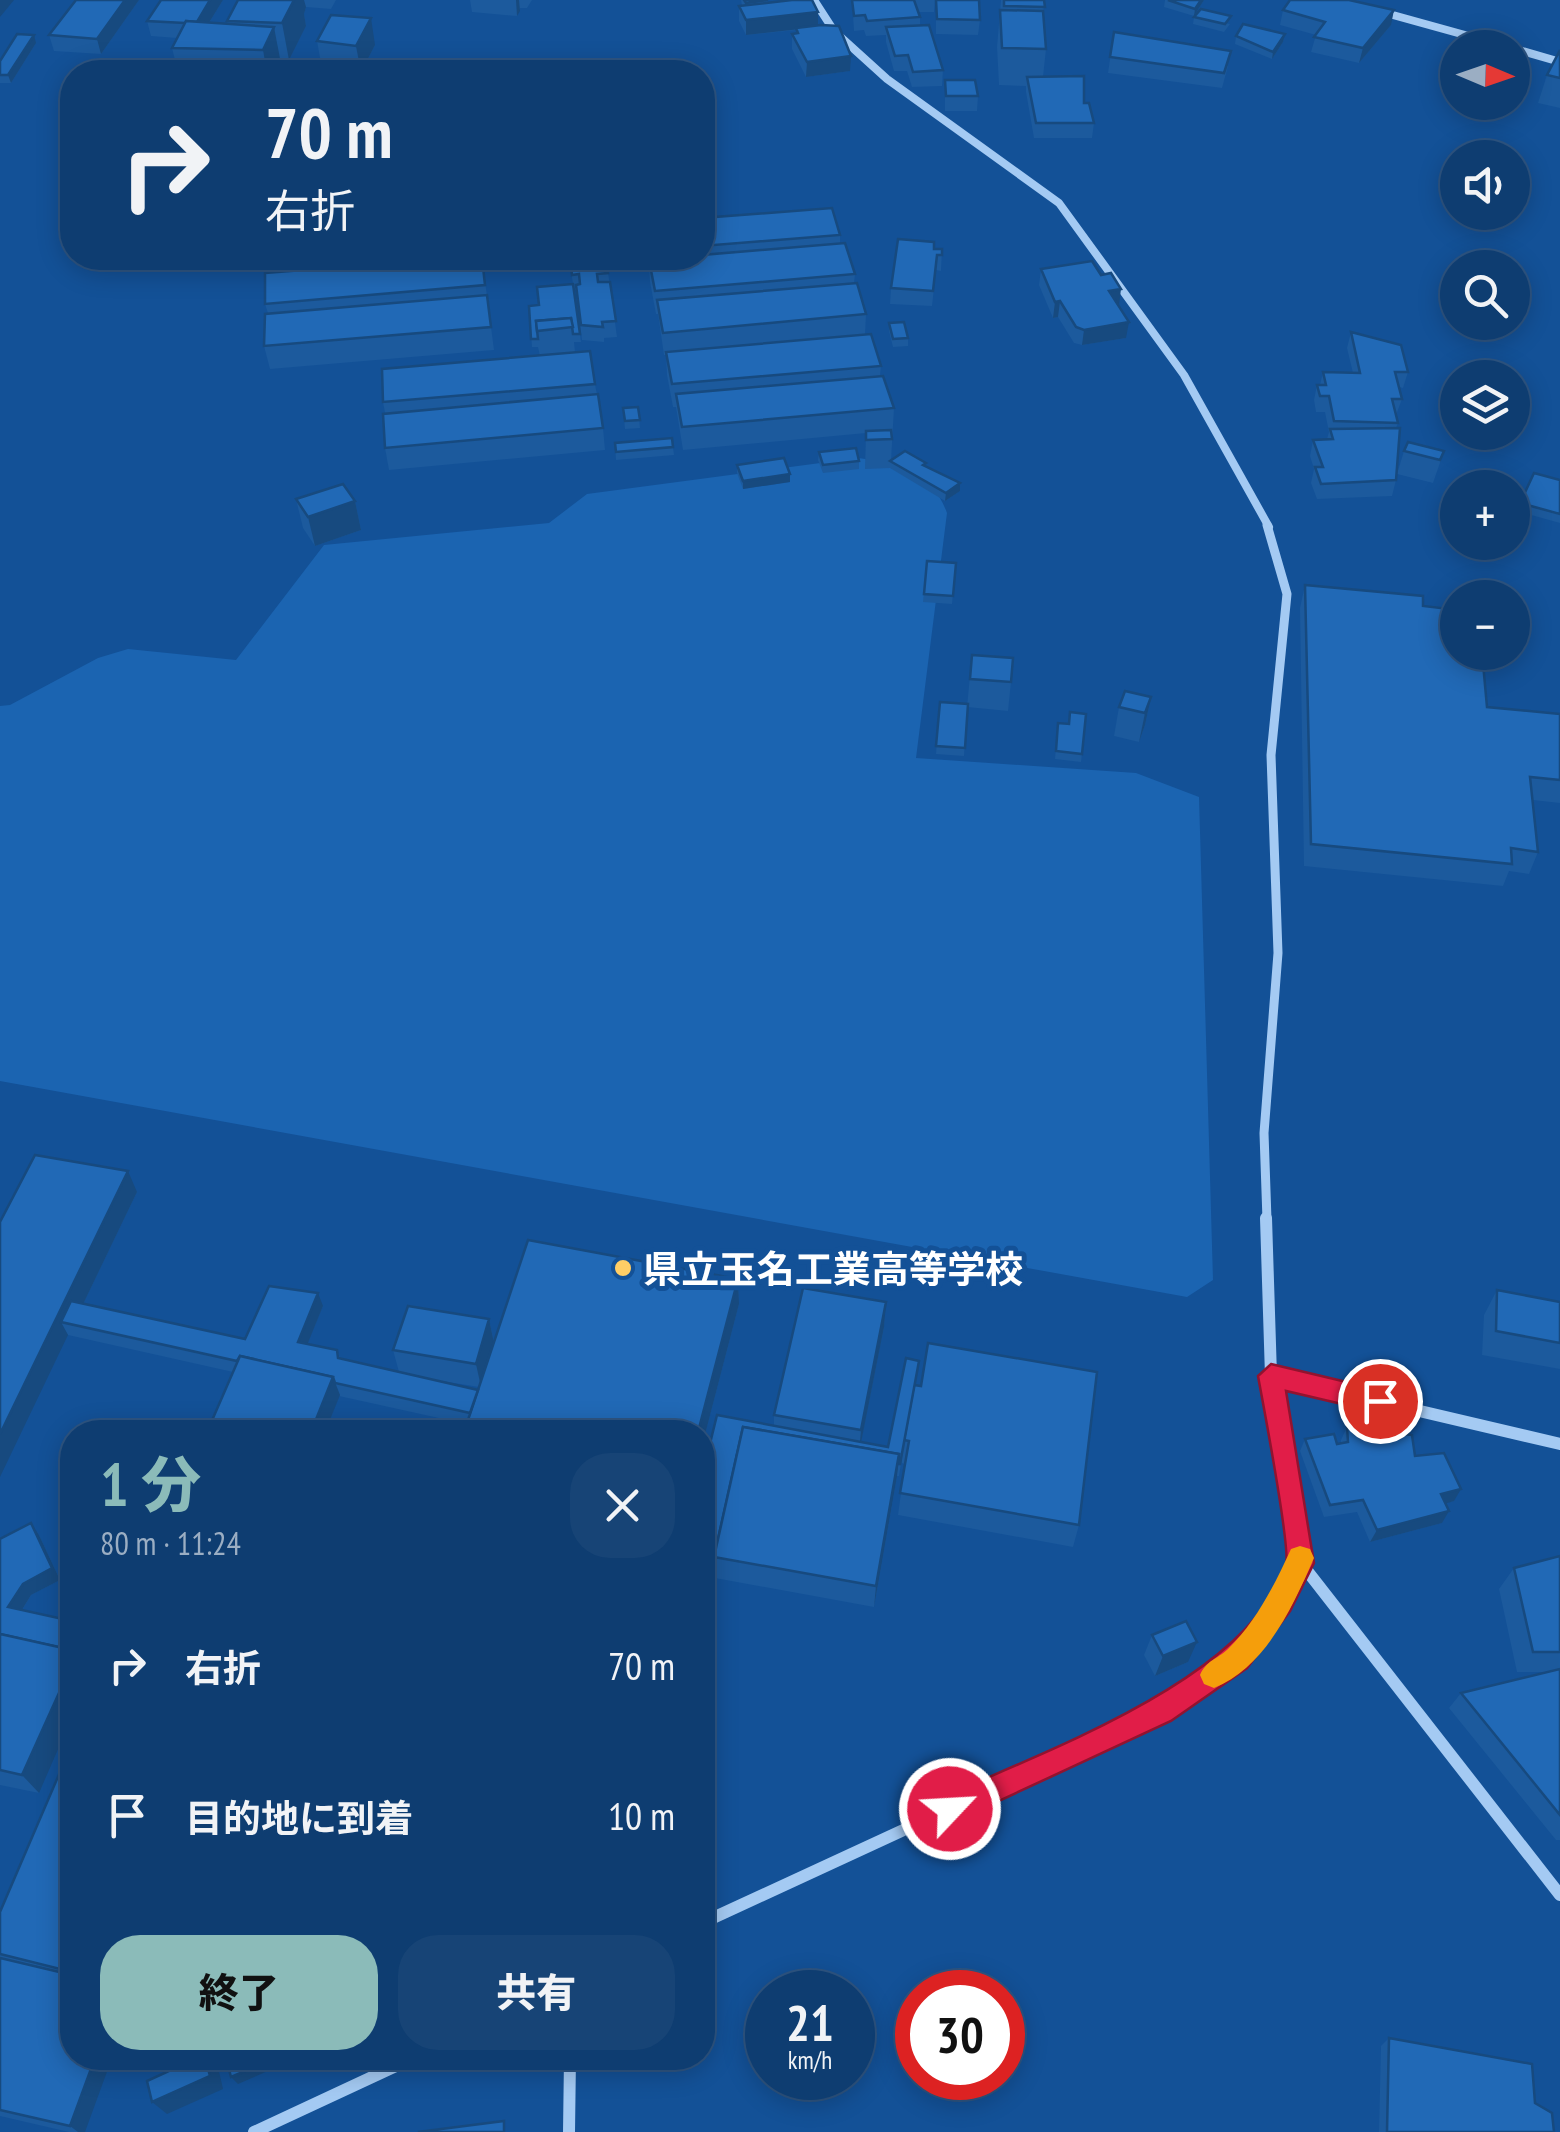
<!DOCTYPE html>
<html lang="ja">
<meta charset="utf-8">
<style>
body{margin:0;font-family:"PT Sans Narrow","Noto Sans JP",sans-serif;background:#174476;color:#f1f3f6;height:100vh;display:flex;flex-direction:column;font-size:38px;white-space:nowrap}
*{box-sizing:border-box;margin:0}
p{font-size:32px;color:#9baec3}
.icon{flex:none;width:55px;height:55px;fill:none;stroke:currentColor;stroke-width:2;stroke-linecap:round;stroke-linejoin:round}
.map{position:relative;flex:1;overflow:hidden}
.drawer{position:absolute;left:60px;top:1420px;width:655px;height:650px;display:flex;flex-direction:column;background:#0e3d71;border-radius:40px;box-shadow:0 5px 25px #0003,0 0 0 2px #2e5684}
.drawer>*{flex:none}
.guide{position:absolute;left:60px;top:60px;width:655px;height:210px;border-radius:40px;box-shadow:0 5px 25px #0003,0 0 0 2px #2e5684;background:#0e3d71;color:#f1f3f6;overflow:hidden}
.needle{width:65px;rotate:92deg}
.fabs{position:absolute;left:1440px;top:30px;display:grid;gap:20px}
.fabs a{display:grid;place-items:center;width:90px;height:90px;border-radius:50%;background:#0e3d71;box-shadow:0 5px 25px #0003,0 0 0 2px #2e5684;font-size:50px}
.speed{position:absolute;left:745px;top:1970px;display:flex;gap:20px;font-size:50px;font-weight:700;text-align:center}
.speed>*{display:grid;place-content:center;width:130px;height:130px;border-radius:50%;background:#0e3d71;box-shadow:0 5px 25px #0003,0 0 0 2px #2e5684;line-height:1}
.speed small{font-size:25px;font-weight:400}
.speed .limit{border:15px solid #d22;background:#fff;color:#111}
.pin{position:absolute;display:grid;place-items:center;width:85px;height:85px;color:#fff;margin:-42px;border:5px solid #fff;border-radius:50%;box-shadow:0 2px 10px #0007}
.me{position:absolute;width:110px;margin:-55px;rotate:65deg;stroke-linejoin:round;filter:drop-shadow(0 0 8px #0008)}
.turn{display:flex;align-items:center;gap:35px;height:210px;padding:0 40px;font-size:45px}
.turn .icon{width:130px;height:130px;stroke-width:2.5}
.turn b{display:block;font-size:70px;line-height:85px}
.round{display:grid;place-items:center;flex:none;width:105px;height:105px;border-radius:40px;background:#174476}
.overview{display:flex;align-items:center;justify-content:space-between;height:170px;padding:0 40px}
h1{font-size:60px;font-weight:800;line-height:75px;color:#8bbbb9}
.action{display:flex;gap:20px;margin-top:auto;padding:20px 40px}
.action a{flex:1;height:115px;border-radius:40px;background:#8bbbb9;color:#111;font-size:40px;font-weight:800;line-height:115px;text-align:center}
.action a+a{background:#174476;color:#f1f3f6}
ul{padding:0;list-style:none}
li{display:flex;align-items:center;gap:30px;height:150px;padding:0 40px}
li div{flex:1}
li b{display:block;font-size:38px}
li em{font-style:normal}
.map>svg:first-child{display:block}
.green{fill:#1b64b1}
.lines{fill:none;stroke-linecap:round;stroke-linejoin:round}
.street-far2{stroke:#a4caf3;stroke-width:8}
.street-far1{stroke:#a4caf3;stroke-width:9}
.street{stroke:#a4caf3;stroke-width:12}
.wall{fill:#1c5a9d;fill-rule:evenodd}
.shaded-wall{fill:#174a7f}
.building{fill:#2169b6;stroke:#174a7f;stroke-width:2.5}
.route{fill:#e11d48;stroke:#92132f;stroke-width:2.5}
.slow{fill:#f59e0b}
.poi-dot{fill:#ffce66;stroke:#135197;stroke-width:4}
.labels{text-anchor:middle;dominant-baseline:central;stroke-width:10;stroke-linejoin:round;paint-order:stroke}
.poi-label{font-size:38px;font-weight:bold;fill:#fff;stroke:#135197;text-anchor:start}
</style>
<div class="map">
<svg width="1560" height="2132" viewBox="0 0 1560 2132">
<rect width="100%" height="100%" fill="#135197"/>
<path class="green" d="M858 458C899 463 932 471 947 513L916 758 1136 773 1199 797 1213 1280 1187 1297 0 1081V706L10 705 98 658 128 649 236 660 324 545 549 523 587 494Z"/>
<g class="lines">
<g class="street-far2">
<polyline points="814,0 834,31 887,79 1059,203 1184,375 1269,527"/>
<polyline points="1382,12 1512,48"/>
<polyline points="1512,48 1560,62"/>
</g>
<polyline class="street-far1" points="1267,1220 1264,1133 1278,953 1271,755 1287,594 1267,525"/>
<g class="street">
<polyline points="1266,1218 1271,1376 1301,1563 1560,1895"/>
<polyline points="1271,1376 1560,1444"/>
<polyline points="702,1923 1161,1711 1238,1658 1281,1602 1301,1563"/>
<polyline points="254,2132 413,2058"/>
<polyline points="569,2132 570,2058"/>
</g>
</g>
<g class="wall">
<polygon points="76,0 139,0 101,54 54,51 49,35"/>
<polygon points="223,0 209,23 228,24 227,21 237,2 237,0 336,0 331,9 306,7 304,14 306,26 289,60 280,60 281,64 277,72 178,72 172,48 177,38 151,36 147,21"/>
<polygon points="470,0 532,0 527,8 520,8 517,16 472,12"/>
<polygon points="741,0 767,0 768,3 818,12 818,25 850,71 806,77 792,49 792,34 796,33 796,30 746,35 739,21 739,6 742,6"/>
<polygon points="852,0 935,0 934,12 918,12 920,17 920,25 943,70 942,86 912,87 907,71 894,71 886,42 886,35 866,36 864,30 854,31"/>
<polygon points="936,0 980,20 978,35 936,34"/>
<polygon points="1001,0 1044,0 1043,19 1046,49 1043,77 1084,103 1094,123 1092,138 1034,138 1026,92 1026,86 999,85 997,47"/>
<polygon points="1165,0 1204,0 1194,16 1164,7"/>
<polygon points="1283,10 1391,25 1359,63 1311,52 1316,35 1280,25"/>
<polygon points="1194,17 1230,24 1224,32 1193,24"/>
<polygon points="1114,32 1228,66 1222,88 1108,73"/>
<polygon points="1285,34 1283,42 1272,59 1235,44 1236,36"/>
<polygon points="317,41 375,45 361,72 352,72 322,69"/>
<polygon points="36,43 11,83 0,83 0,61"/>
<polygon points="1560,50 1560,108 1538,103 1547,75"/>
<polygon points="945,80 978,96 977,111 945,111"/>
<polygon points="702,218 840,235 840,244 855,274 854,283 866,314 865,335 881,366 880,376 894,408 891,461 926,466 960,483 960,491 945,501 890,468 865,469 866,433 683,450 676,407 673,407 667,375 666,355 664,355 658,314 656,314 650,282 649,266 647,266 646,258 702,258"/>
<polygon points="934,249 942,249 941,271 936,270 932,306 890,304 891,288"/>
<polygon points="482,258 494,350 270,369 264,346 268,313 265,304"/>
<polygon points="569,258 606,258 617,337 604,338 604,342 582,340 576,290 574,290 581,342 574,342 575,352 595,384 603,428 605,450 389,470 385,448 385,413 383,402 540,356 538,347 532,347 529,306 539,305 573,284"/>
<polygon points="1041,269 1119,305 1126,338 1082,345 1074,343 1058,317 1053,318 1039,285"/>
<polygon points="889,323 908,338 908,346 893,347 889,331"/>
<polygon points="1351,332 1408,372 1403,388 1399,387 1402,399 1396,415 1398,423 1396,428 1396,480 1392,496 1317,499 1311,483 1314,469 1310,456 1313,440 1327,439 1329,432 1325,412 1316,412 1314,400 1317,385 1320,385 1323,372 1353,373 1347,348"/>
<polygon points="638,407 640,428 625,429 623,408"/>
<polygon points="615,443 673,447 674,455 616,460"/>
<polygon points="1404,451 1444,451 1433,483 1397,474"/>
<polygon points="819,452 859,461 859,469 823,473 818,460"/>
<polygon points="737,465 790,482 743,489 737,473"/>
<polygon points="1560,481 1560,523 1517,511 1520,503"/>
<polygon points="296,499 355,501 361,530 315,546 303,528"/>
<polygon points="927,561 956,563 952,604 923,602"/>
<polygon points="1305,585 1423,606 1487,707 1560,714 1560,803 1533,800 1538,852 1529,874 1509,871 1503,886 1304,866 1300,608"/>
<polygon points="972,655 1011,682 1008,711 967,707 964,756 936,754 940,702 967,707"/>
<polygon points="1151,697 1145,725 1139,742 1114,736 1119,707"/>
<polygon points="1086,714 1081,762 1055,759 1058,723 1069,724"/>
<path d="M137 1192 83 1304 245 1339 323 1306 307 1344 337 1350 340 1358 399 1372 393 1350 489 1319 494 1342 738 1279 739 1304 702 1446V1432L466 1424 339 1396 325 1432H207L233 1372 68 1335 0 1222ZM429 1379 479 1387 478 1390Z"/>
<polygon points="1497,1290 1560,1302 1560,1369 1482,1355 1484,1315"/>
<polygon points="886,1302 884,1327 861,1442 888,1447 916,1385 1079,1525 1073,1547 898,1515 905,1464 902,1463 902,1457 899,1476 897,1476 874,1607 715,1578 715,1569 703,1567 702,1568 702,1476 774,1426 774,1415"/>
<polygon points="1347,1427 1415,1456 1454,1501 1445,1503 1442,1523 1370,1542 1357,1512 1324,1517 1300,1451 1305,1439 1341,1443 1341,1440"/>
<polygon points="31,1523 39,1535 60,1580 31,1595 22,1610 39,1793 0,1785 0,1539"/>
<polygon points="1560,1556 1560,1840 1556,1840 1449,1708 1461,1693 1548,1672 1517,1672 1499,1589 1514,1568"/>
<polygon points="1152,1635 1188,1662 1155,1676 1144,1655"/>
<polygon points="72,1744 72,2058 85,2132 69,2132 0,2116 0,1912"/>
<polygon points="1389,2038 1535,2103 1554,2132 1379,2132 1381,2046"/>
</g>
<g class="shaded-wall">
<polygon points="0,0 14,0 0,17"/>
<polygon points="125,0 139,0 101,54 97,39"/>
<polygon points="210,0 223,0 199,39 195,24"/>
<polygon points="294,0 304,0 306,7 304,14 306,26 289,60 282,23"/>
<polygon points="516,0 519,0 520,11 517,16"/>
<polygon points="1201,0 1204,0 1194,16 1195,9"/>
<polygon points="1394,10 1391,25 1359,63 1363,48"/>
<polygon points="818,12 818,27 746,35 746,20"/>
<polygon points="371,18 375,45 361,72 356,46"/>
<polygon points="274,27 281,64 277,72 267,72 263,50"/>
<polygon points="1285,34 1283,42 1272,59 1273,52"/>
<polygon points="34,35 36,43 11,83 8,75"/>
<polygon points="851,56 850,71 806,77 807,62"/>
<polygon points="1121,289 1119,305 1107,306 1109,291"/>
<polygon points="1060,301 1058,317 1053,318 1055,302"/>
<polygon points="1129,322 1126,338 1082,345 1084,330"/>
<polygon points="790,474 790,482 743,489 743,481"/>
<polygon points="960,483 960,491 945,501 946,493"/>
<polygon points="355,501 361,530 315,546 308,517"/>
<polygon points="1151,697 1145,725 1139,742 1145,713"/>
<polygon points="128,1171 137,1192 73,1325 61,1322 68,1335 0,1477 0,1434"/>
<polygon points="738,1279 739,1304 702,1446 702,1432 698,1432"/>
<polygon points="318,1293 323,1306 303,1355 298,1342"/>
<polygon points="886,1302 884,1327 859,1453 861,1430"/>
<polygon points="489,1319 494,1343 481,1387 476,1364"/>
<polygon points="333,1377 340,1395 325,1432 311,1432"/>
<polygon points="899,1454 897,1476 874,1607 876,1586"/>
<polygon points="1461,1489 1454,1501 1434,1507 1441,1494"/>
<polygon points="1449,1511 1442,1523 1370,1542 1377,1530"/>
<polygon points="31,1523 39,1535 60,1580 31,1595 17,1618 8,1607"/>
<polygon points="1197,1642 1188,1662 1155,1676 1163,1656"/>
<polygon points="72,1664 72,1717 39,1793 22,1775"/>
<polygon points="95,2058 112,2058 85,2132 78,2132 70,2126"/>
<polygon points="205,2058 208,2058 218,2067 223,2089 167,2114 152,2102"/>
<polygon points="276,2058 298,2058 238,2084 231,2077"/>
</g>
<g class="building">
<polygon points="76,0 125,0 97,39 49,35"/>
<polygon points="161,0 210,0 197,22 186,21 185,23 147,21"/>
<polygon points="238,0 294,0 282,23 227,21"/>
<polygon points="744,0 768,0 746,3"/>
<polygon points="792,0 812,0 818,12 746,20 739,6"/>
<polygon points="852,0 914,0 920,17 867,21 865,15 854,16"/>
<polygon points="936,0 979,0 980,20 937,19"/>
<polygon points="1004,0 1044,0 1045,7 1004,6"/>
<polygon points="1168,0 1201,0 1195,9"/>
<polygon points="1290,0 1349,0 1394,10 1363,48 1314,37 1325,22 1283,10"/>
<polygon points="1201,9 1231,16 1225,24 1194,17"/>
<polygon points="1000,10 1043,11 1046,49 1002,48"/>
<polygon points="331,15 371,18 356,46 317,41"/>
<polygon points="186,21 274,27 263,50 172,48"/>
<polygon points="1243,24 1285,34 1273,52 1236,36"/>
<polygon points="821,25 839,26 851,56 807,62 792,34 798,33 796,28"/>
<polygon points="929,25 943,70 913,72 908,55 895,56 886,27"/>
<polygon points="1114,32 1231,51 1224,73 1110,57"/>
<polygon points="17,34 34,35 8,75 0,75 0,61"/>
<polygon points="1560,50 1560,78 1547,75"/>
<polygon points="1084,76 1084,103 1089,103 1094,123 1036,123 1027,77"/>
<polygon points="945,80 975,80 978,96 946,96"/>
<polygon points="832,208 840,235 702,246 702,218"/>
<polygon points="898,239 934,242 934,249 942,249 942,255 937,255 933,291 891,288"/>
<polygon points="845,243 855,274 655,291 649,260 702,258 702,255"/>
<polygon points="456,258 482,258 485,285 265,304 265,273"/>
<polygon points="570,258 606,258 608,273 597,274 598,282 610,282 616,321 602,322 603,327 581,325 576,285 580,284 579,274 572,275"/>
<polygon points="1092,261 1101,275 1111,273 1121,289 1109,291 1129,322 1084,330 1076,327 1060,301 1055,302 1041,269"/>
<polygon points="857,283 866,314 663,333 657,300"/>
<polygon points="573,284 580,334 573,334 571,318 536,321 538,339 531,339 529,306 539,305 537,287"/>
<polygon points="487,295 491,327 264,346 265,314"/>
<polygon points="571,318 573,327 537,331 536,321"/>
<polygon points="904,322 908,338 893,339 889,323"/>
<polygon points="1351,332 1401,345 1408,372 1395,372 1402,399 1392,399 1398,423 1334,421 1329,396 1320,396 1317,385 1326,385 1323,372 1360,373"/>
<polygon points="871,334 881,366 672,384 666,352"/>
<polygon points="590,351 595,384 383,402 382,369"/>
<polygon points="883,376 894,408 682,427 676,394"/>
<polygon points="598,394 603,428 385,448 383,414"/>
<polygon points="638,407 640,420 625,421 623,408"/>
<polygon points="1400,428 1396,480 1321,484 1315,467 1323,467 1313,440 1333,439 1330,429"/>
<polygon points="891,430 892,439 866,440 866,431"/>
<polygon points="672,438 673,447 616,452 615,443"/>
<polygon points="1408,442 1444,451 1440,460 1404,451"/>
<polygon points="856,448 859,461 823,465 819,452"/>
<polygon points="905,451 926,463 923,465 960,483 946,493 890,461"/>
<polygon points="784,458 790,474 743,481 737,465"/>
<polygon points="1534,473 1560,480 1560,514 1520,503"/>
<polygon points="343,484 355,501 308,517 296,499"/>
<polygon points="927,561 956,563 953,596 924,594"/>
<polygon points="1305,585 1423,596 1423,606 1458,610 1458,652 1482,652 1487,707 1560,714 1560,780 1530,777 1538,852 1511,848 1512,864 1311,844"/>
<polygon points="972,655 1013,658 1011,682 970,679"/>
<polygon points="1125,691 1151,697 1145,713 1119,707"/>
<polygon points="940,702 968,704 965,748 936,746"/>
<polygon points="1070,712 1086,714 1082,754 1056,751 1058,723 1069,724"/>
<polygon points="35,1155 128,1171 0,1434 0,1222"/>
<polygon points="528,1240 738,1279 698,1432 464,1432"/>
<polygon points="269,1286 318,1293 298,1342 337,1350 338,1358 478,1390 470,1413 335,1383 333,1377 240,1356 237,1361 61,1322 71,1301 245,1339"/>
<polygon points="803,1288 886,1302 861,1430 774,1415"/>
<polygon points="1497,1290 1560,1302 1560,1343 1496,1331"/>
<polygon points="408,1306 489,1319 476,1364 393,1350"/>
<polygon points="928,1343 1097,1372 1079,1525 900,1493 909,1441 904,1440 914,1385 921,1386"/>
<polygon points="240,1356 333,1377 311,1432 207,1432"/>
<polygon points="906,1358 919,1361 900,1464 898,1464 899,1454 743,1427 714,1557 717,1558 702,1555 702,1476 717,1415 888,1447"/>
<polygon points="743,1427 899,1454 876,1586 714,1557"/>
<polygon points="1347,1427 1412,1435 1415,1456 1444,1453 1461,1489 1441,1494 1449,1511 1377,1530 1363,1500 1330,1505 1305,1439 1334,1434 1337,1444 1348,1442"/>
<polygon points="31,1523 52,1568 23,1584 8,1607 72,1621 72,1650 0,1634 0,1539"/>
<polygon points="1560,1556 1560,1652 1533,1652 1514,1568"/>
<polygon points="1186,1621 1197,1642 1163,1656 1152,1635"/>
<polygon points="0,1634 72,1650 72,1664 22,1775 0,1770"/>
<polygon points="1560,1669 1560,1815 1461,1693"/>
<polygon points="72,1744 72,1972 0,1954 0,1912"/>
<polygon points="0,1958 72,1975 72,2058 95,2058 70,2126 0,2110"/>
<polygon points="1389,2038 1532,2064 1535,2103 1552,2113 1554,2132 1387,2132"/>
<polygon points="197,2058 205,2058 210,2076 152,2102 147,2081"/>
<polygon points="226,2058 276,2058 231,2077"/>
<polygon points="504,2121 504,2132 418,2132"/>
</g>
<path class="route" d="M1271 1364 1380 1390 1389 1393 1392 1401 1389 1409 1380 1413 1286 1391 1314 1563 1290 1611 1247 1668 1171 1721 960 1819 950 1823 939 1819 935 1809 939 1799C1041 1752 1249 1680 1286 1565 1291 1548 1263 1404 1258 1376Z"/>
<path class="slow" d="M1300 1546 1310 1549 1314 1558C1293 1606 1266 1667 1214 1688L1204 1684 1200 1675C1206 1661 1217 1659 1228 1649 1256 1622 1275 1584 1291 1549Z"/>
<circle class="poi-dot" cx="623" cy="1268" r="10"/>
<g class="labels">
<g class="poi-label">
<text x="643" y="1268">県立玉名工業高等学校</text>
</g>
</g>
</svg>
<div class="fabs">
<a><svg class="needle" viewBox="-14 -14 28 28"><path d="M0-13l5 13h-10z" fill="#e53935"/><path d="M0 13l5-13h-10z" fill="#9baec3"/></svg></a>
<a><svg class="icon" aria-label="sound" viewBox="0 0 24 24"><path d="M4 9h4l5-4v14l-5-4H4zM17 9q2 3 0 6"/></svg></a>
<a><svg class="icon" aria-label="search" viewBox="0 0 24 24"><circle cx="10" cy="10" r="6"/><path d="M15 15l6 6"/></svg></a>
<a><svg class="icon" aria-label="layers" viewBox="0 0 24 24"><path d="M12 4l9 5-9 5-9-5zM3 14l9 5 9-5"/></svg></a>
<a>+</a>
<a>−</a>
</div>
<div class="speed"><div>21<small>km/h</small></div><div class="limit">30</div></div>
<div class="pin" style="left:1380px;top:1401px;background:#d93025"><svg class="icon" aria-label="arrive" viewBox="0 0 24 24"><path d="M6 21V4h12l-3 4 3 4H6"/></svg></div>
<svg class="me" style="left:950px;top:1809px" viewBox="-20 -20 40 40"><circle r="17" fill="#e11d48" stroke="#fff" stroke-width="3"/><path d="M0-11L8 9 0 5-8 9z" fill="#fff"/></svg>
<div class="guide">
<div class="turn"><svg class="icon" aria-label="right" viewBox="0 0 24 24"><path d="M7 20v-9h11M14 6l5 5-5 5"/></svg><div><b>70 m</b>右折</div></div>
</div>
<section class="drawer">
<div class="overview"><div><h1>1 分</h1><p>80 m · 11:24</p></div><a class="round"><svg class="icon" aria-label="close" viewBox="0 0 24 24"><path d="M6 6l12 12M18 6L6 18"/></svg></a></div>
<ul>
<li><svg class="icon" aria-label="right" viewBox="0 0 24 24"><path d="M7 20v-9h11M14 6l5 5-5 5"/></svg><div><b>右折</b></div><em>70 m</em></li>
<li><svg class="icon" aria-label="arrive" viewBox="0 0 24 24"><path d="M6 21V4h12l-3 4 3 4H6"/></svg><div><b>目的地に到着</b></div><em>10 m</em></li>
</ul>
<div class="action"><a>終了</a><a>共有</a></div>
</section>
</div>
